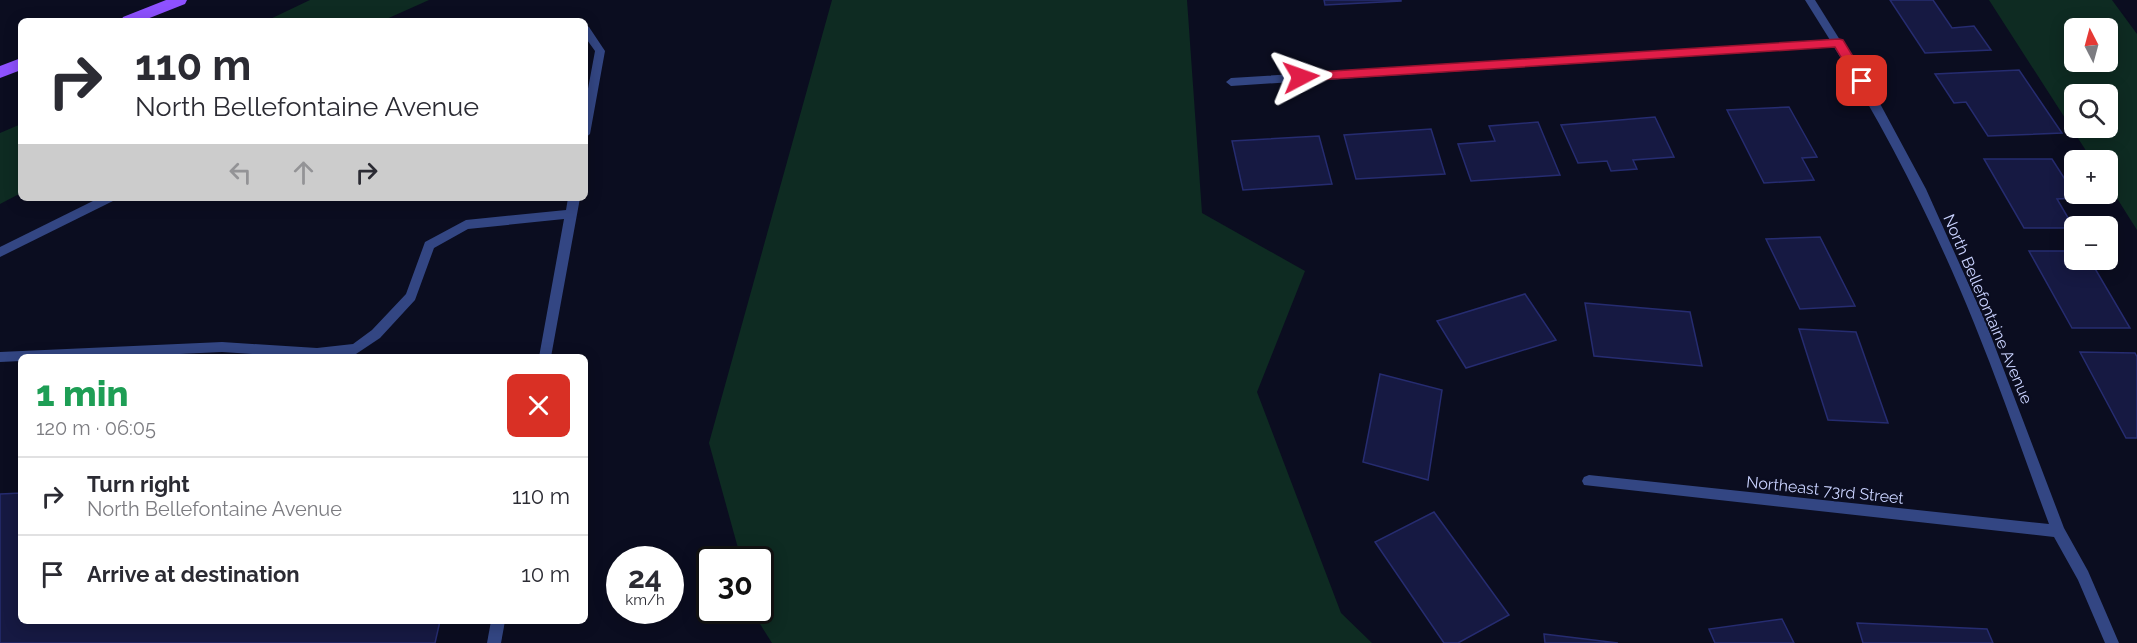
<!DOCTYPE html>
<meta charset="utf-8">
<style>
body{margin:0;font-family:Raleway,sans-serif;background:#f7f7f7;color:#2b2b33;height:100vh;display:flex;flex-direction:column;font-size:22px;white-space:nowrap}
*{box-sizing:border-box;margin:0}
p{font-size:20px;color:#7c7c81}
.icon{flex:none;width:33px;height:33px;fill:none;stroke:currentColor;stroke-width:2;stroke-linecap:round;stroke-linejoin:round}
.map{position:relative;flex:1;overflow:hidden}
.sheet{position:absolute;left:18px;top:354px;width:570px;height:270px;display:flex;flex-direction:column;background:#fff;border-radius:9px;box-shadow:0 3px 15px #0003}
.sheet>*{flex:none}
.top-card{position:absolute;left:18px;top:18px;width:570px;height:183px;border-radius:9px;box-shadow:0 3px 15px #0003;background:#fff;color:#2b2b33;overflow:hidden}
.needle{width:39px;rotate:354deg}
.controls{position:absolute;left:2064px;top:18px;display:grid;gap:12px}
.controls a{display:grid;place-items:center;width:54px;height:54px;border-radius:9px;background:#fff;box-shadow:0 3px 15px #0003;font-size:30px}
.speed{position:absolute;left:606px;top:546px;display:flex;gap:12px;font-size:30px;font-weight:700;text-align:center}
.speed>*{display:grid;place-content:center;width:78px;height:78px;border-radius:50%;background:#fff;box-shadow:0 3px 15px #0003;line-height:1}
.speed small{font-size:15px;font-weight:400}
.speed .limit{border:3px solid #111;border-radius:9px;background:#fff;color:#111}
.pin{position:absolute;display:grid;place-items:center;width:51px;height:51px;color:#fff;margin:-26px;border-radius:12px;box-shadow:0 3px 9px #0006}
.me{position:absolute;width:66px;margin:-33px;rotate:86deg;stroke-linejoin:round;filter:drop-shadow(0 0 4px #0008)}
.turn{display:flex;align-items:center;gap:21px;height:126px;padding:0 18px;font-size:27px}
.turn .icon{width:78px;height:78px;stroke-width:2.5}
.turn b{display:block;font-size:42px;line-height:51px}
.lanes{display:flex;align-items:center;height:57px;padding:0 18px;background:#0003;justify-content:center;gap:30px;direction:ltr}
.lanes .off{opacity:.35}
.round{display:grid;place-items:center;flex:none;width:63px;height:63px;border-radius:9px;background:#f7f7f7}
.summary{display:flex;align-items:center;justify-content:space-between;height:102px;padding:0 18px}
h1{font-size:36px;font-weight:800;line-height:45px;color:#1e9e55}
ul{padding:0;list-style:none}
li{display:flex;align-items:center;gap:18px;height:78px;padding:0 18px;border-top:2px solid #e1e1e2}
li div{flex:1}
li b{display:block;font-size:22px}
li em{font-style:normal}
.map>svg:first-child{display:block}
.green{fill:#0e2b22;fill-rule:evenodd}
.building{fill:#161942;stroke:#262c70;stroke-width:1.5}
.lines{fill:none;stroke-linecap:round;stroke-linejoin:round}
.service{fill:#334683;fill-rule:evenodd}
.minor{fill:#334683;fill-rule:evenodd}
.primary{fill:#8e51ff;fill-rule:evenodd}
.route{fill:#e11d48;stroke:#92132f;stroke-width:1.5}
.labels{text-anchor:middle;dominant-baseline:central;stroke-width:4.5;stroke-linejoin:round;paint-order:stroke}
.street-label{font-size:16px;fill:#cad3ff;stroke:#0b0d20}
</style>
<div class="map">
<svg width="2137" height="643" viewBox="0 0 2137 643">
<rect width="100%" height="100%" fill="#0b0d20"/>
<g class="green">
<polygon points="310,0 429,0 382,21 266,21"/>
<polygon points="832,0 1187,0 1202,213 1305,271 1257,392 1341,613 1372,643 772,643 760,624 756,611 760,610 760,560 741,559 709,443"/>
<path d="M1989 0H2112L2137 34V230L2108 184V160H2092ZM2074 28H2108V62H2074ZM2074 94H2108V128H2074Z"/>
<polygon points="21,124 21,193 0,204 0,133"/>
</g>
<g class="building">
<polygon points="1324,0 1401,0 1401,1 1325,5"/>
<polygon points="1890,0 1933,0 1952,28 1974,26 1991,50 1925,53"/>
<polygon points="2019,70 2062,133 1988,136 1966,102 1954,103 1935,74"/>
<polygon points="1789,107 1817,157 1802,158 1814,180 1764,183 1727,110"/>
<polygon points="1655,117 1674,157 1633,160 1637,169 1611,171 1607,161 1578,163 1561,125"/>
<polygon points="1538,122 1560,175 1471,181 1458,144 1495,141 1489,126"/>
<polygon points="1431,129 1445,174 1356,179 1344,135"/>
<polygon points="1319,136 1332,184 1243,190 1232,141"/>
<polygon points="1984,159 2052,159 2077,198 2057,199 2074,228 2024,228"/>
<polygon points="1820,237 1855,306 1800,309 1766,239"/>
<polygon points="2029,251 2074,251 2074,260 2090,260 2130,328 2072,328"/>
<polygon points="1525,294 1556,340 1466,368 1437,321"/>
<polygon points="1585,303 1690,312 1702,366 1594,356"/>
<polygon points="1799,329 1856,332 1888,423 1828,420"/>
<polygon points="2080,352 2135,353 2137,357 2137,438 2126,438"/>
<polygon points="1380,374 1442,390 1428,480 1363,462"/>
<polygon points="21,493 21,621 440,621 435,643 0,643 0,494"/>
<polygon points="1434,512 1509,615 1458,643 1444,643 1375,542"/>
<polygon points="1782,619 1794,643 1715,643 1709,629"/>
<polygon points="1857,623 1987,629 1993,643 1863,643"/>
<polygon points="1544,634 1618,643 1545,643"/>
</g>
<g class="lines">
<g class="service">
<polygon points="585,25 589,27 605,51 590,134 585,138 585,105 595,51 585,37"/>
<polygon points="99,198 115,198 113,201 0,257 0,247"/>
<polygon points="568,198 580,198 551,357 539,357 564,219 468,229 434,248 415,300 380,338 356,354 298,357 222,352 116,357 21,357 21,361 0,362 0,352 222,342 317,348 353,344 372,330 406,294 425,242 466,220 566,210"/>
<polygon points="491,621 505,621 501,643 487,643"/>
</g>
<path class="minor" d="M1805 0H1815L1840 40H1843V45L1877 98 1926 189 1986 323 2064 528 2088 571 2119 643H2105L2078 580 2054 537 1584 485 1582 481 1584 477 1589 475 2049 524C2024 457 2001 389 1974 323 1935 227 1889 135 1834 47L1231 86 1226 82 1231 78 1830 40Z"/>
<g class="primary">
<polygon points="166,0 187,0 185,4 142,21 121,21 123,17"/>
<polygon points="21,58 21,70 0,78 0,66"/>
</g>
</g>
<polygon class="route" points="1839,39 1843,40 1866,78 1866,84 1857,84 1835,47 1301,81 1295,77 1301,73"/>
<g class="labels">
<g class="street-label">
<text transform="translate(1988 309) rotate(67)">North Bellefontaine Avenue</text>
<text transform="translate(1825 490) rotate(6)">Northeast 73rd Street</text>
</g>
</g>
</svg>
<div class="controls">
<a><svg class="needle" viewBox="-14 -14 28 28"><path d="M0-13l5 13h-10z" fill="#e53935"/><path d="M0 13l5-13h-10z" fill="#7c7c81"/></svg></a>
<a><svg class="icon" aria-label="search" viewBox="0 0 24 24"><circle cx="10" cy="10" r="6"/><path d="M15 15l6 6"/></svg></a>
<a>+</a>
<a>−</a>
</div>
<div class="speed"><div>24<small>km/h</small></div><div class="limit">30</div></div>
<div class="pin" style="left:1862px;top:81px;background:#d93025"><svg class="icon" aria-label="arrive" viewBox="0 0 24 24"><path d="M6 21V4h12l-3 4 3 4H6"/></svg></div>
<svg class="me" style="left:1301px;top:77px" viewBox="-20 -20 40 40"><path d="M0-17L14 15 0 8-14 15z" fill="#e11d48" stroke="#fff" stroke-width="4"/></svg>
<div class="top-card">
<div class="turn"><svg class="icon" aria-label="right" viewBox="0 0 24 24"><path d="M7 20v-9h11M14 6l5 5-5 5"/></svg><div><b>110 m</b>North Bellefontaine Avenue</div></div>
<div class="lanes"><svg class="icon off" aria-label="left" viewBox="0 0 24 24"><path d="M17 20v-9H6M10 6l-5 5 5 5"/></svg><svg class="icon off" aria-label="ahead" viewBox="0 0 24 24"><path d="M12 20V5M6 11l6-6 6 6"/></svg><svg class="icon" aria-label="right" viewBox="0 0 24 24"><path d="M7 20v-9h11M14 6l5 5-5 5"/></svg></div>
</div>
<section class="sheet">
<div class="summary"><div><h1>1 min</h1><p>120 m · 06:05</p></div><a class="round" style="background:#d93025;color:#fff"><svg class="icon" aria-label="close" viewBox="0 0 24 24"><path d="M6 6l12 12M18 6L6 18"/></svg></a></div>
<ul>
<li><svg class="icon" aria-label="right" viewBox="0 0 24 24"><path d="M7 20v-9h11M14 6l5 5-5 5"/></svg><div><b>Turn right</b><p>North Bellefontaine Avenue</p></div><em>110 m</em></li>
<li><svg class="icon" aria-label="arrive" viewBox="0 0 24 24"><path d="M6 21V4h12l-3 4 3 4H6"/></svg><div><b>Arrive at destination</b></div><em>10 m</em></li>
</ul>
</section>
</div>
